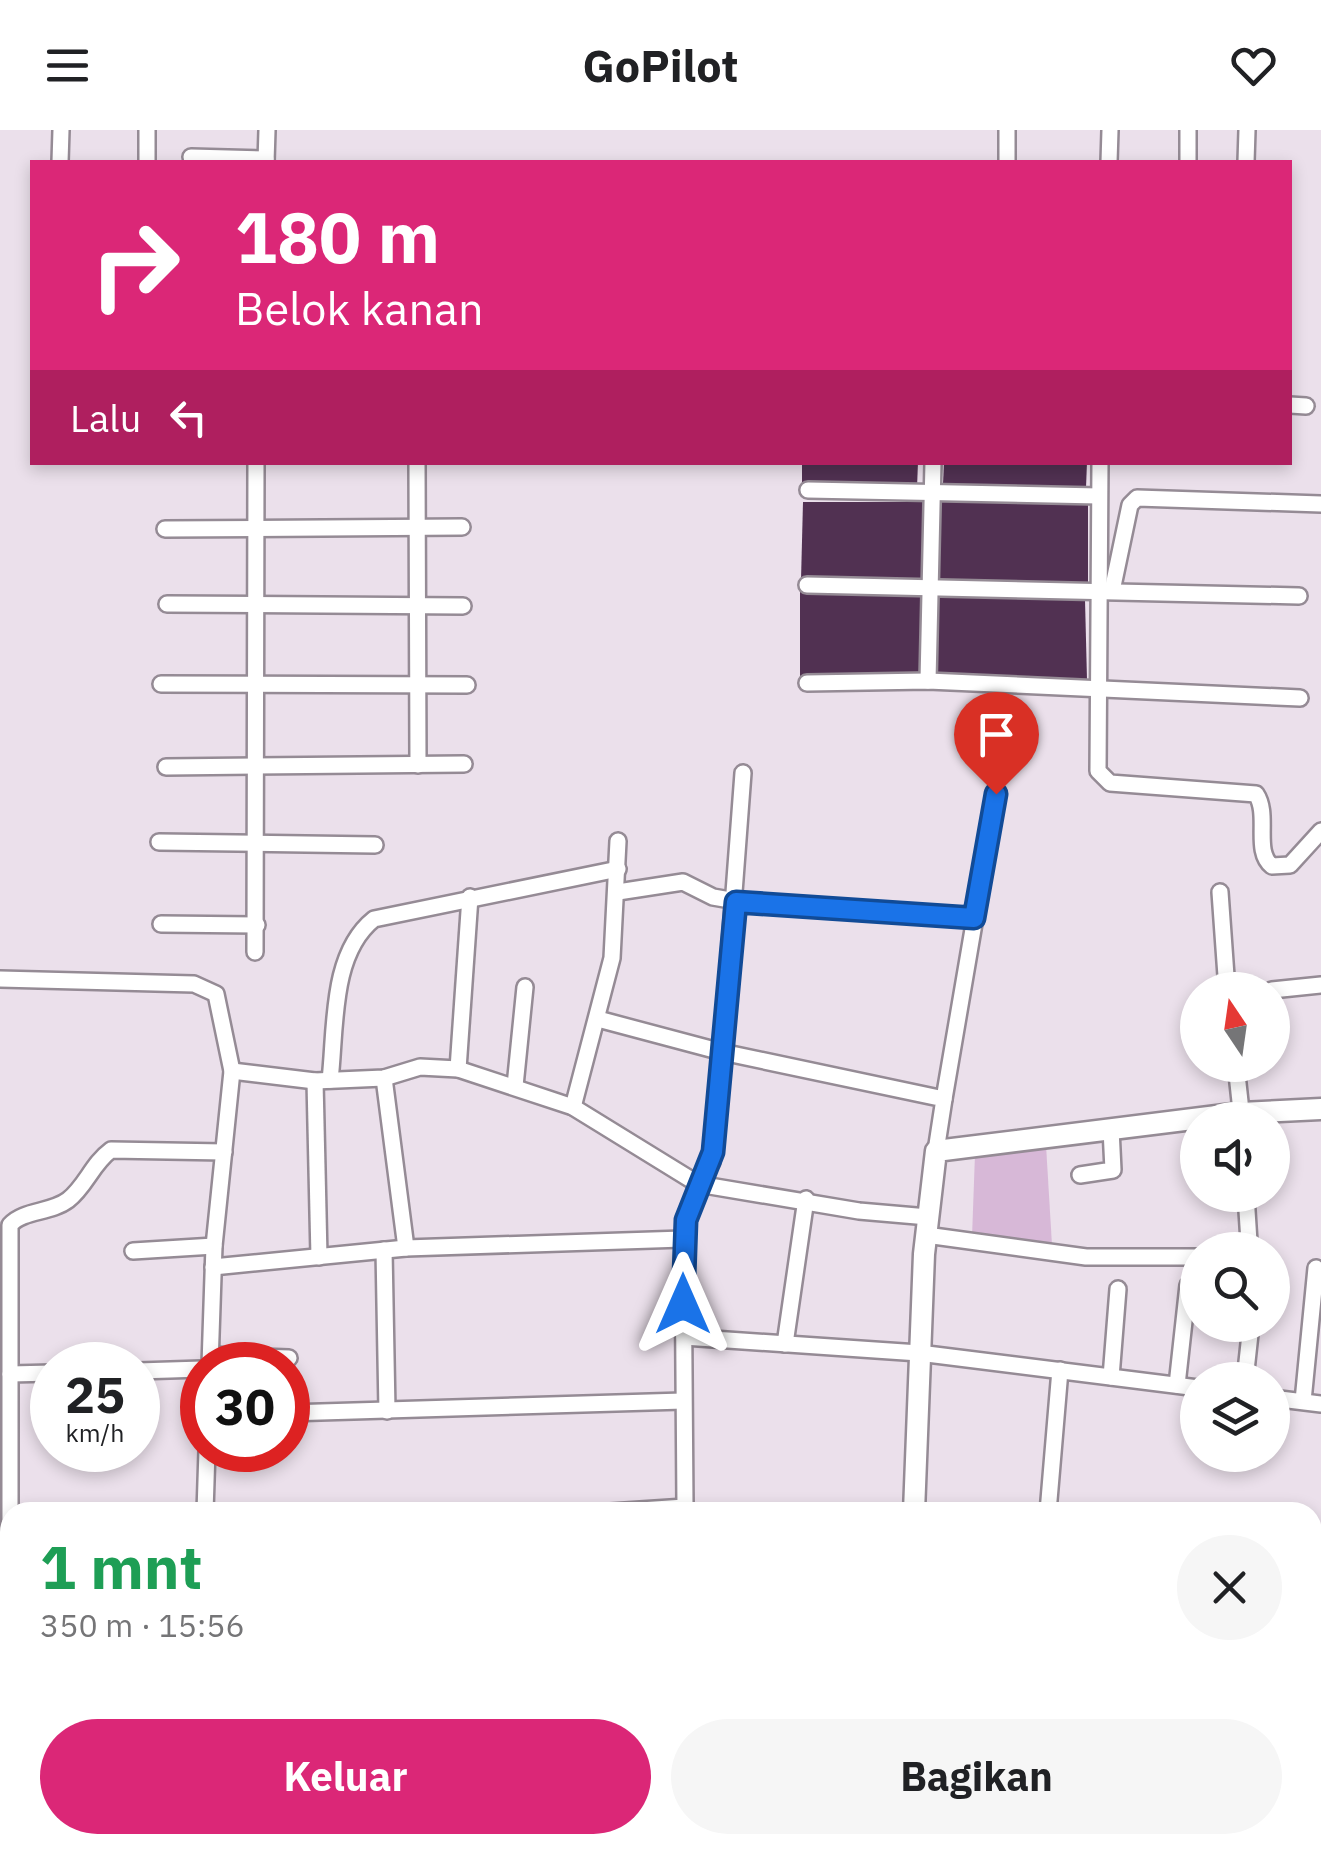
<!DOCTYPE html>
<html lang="id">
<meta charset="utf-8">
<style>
body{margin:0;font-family:"IBM Plex Sans",sans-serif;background:#f6f6f6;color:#202124;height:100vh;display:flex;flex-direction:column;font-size:38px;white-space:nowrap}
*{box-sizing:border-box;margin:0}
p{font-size:32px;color:#757577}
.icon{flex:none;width:55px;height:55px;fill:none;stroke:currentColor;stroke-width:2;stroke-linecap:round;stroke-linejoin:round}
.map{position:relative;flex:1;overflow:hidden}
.details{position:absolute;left:0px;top:1372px;width:1322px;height:352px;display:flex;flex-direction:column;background:#fff;border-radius:30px 30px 0 0;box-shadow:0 5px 15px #0003}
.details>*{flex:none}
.guide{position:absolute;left:30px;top:30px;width:1262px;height:305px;border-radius:0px;box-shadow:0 5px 15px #0003;background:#db2777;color:#fff;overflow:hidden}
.needle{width:65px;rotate:347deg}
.tools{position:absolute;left:1180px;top:842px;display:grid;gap:20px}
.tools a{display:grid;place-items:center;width:110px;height:110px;border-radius:50%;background:#fff;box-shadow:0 5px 15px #0003;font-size:50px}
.speed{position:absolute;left:30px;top:1212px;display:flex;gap:20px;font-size:50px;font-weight:700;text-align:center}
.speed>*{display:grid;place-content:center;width:130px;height:130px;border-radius:50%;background:#fff;box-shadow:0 5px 15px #0003;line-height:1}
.speed small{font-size:25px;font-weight:400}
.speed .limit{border:15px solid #d22;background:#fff;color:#111}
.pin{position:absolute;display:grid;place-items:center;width:85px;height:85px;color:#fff;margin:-102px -42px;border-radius:50% 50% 50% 0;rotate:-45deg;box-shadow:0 0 10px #0007}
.pin .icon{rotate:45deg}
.me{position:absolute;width:110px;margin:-55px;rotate:0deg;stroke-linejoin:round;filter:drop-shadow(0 0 8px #0008)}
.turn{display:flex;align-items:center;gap:35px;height:210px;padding:0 40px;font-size:45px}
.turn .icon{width:130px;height:130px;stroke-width:2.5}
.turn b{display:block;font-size:70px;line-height:85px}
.then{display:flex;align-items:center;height:95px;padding:0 40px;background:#0003;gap:20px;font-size:38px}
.round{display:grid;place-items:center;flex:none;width:105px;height:105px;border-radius:52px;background:#f6f6f6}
.head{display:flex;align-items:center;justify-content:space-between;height:170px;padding:0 40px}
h1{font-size:60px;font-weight:700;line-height:75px;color:#1e9e55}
.cta{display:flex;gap:20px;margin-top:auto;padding:20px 40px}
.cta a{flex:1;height:115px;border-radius:60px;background:#db2777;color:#fff;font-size:40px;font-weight:700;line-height:115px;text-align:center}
.cta a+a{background:#f6f6f6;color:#202124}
header{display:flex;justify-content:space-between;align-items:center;height:130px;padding:0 40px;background:#fff;font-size:45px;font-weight:700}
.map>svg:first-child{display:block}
.green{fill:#d7b8d7}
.building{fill:#513152}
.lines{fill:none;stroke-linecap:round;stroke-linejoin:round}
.minor-casing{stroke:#958b95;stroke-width:20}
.tertiary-casing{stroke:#958b95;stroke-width:25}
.minor{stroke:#fff;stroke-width:15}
.tertiary{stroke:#fff;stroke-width:20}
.route-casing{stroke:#114b97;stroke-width:25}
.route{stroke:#1a73e8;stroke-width:18}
</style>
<header><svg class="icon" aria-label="menu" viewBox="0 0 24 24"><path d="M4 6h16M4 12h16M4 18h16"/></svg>GoPilot<svg class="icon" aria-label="heart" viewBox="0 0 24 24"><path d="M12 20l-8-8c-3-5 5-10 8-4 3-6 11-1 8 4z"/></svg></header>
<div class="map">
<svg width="1321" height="1723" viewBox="0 0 1321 1723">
<rect width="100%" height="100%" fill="#ebe0eb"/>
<polygon class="green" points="1046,1015 1052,1115 972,1107 975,1024"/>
<g class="building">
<polygon points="802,332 918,332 917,358 802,355"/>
<polygon points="944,332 1087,332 1086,358 943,354"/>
<polygon points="941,370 1088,373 1088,456 938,451"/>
<polygon points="803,372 924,372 923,452 801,450"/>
<polygon points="800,461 921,465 921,547 800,547"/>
<polygon points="939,467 1085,470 1087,550 934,547"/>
</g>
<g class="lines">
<defs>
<g id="minor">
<polyline points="1007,0 1007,32"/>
<polyline points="1188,0 1188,32"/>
<polyline points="191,27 266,29"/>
<polyline points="60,32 61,0"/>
<polyline points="147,32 147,0"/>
<polyline points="266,32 267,0"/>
<polyline points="1109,32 1110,0"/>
<polyline points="1246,32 1247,0"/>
<polyline points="1290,275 1306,276"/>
<polyline points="417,332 418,635"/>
<path d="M1100 332 1098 641 1110 653 1256 664C1270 685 1253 721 1272 736L1290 735 1321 701"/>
<polyline points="808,360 1099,366"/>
<polyline points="165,399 462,397"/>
<polyline points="807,455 1299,466"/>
<polyline points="1112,461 1130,375 1137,368 1321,374"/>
<polyline points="167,474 463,476"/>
<polyline points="928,551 933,332"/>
<polyline points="807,553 928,551 1300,568"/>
<polyline points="161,554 467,555"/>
<polyline points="166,637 464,634"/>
<polyline points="159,712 375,715"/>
<polyline points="618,762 683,752 713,767 736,771 974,788"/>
<polyline points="1220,762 1227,860"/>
<polyline points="161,794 257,795"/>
<polyline points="255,822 256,332"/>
<polyline points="0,849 194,854 216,864 232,941 214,1116 210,1235"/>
<polyline points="1272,860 1321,855"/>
<polyline points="598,889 722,922 743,643"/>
<polyline points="1236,935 1242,990"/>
<polyline points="458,939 470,767"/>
<polyline points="232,941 315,951 384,948 420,937 458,939 573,977 698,1054 859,1081 928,1087"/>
<polyline points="384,948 406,1118"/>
<path d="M330 950C336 899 330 824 374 789L618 739"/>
<polyline points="315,951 319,1127"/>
<polyline points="515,956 525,857"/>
<polyline points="944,969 996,665"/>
<polyline points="573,977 612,828 618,711"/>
<polyline points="1080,1045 1113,1040 1111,999"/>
<polyline points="926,1105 1086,1127 1198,1127"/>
<polyline points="683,1109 685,1377"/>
<polyline points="384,1120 387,1281"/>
<polyline points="1246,1120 1249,1112 1246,1065"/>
<polyline points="133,1121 214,1116"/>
<polyline points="213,1137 406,1118 683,1109 698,1054 712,1032 722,922 944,969 936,1021"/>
<polyline points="684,1207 919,1223 1198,1258"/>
<polyline points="785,1214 806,1069"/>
<polyline points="211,1225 289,1228"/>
<polyline points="138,1241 202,1239"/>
<polyline points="10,1244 52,1243"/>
<polyline points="1111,1247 1118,1159"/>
<polyline points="1245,1250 1251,1195"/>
<polyline points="1177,1255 1188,1155"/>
<polyline points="1272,1268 1321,1274"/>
<polyline points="1303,1271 1316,1138"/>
<polyline points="288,1283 683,1271"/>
<polyline points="205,1382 207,1320"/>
<polyline points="610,1382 685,1377 685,1382"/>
<polyline points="1048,1382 1060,1240"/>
<path d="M10 1407V1095C23 1080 51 1083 68 1070 86 1056 92 1034 111 1020L224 1022"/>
<polyline points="0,1540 10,1539"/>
<polyline points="1312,1616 1321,1617"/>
<polyline points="0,1644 10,1643"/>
<polyline points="510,1715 511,1723"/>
<polyline points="720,1715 721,1723"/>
<polyline points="187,1723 187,1715"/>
<polyline points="394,1723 394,1715"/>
<polyline points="848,1723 855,1715"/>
</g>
<g id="tertiary">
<polyline points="914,1382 924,1124 936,1021 1241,983 1321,979"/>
<polyline points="900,1723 901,1715"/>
</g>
</defs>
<use href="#minor" class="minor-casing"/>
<use href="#tertiary" class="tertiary-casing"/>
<use href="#minor" class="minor"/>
<use href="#tertiary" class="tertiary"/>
</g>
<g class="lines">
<defs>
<polyline id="route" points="683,1174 686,1090 713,1022 736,772 974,788 996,664"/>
</defs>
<use href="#route" class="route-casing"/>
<use href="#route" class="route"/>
</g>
</svg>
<div class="tools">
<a><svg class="needle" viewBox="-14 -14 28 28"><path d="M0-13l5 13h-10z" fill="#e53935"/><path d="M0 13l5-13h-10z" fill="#757577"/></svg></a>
<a><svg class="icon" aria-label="sound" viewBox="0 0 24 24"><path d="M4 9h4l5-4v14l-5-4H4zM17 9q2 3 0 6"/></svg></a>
<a><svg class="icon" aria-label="search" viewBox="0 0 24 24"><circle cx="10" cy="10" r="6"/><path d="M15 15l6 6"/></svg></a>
<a><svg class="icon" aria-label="layers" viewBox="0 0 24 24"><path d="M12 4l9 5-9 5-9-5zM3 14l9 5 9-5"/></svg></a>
</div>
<div class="speed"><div>25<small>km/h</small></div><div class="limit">30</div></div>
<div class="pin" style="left:996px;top:664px;background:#d93025"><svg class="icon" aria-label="arrive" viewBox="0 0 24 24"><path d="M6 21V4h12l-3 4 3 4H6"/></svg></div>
<svg class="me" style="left:683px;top:1174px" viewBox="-20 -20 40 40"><path d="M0-17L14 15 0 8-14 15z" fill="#1a73e8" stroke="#fff" stroke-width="4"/></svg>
<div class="guide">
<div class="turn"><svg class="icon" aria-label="right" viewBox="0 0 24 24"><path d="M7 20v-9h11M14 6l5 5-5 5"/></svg><div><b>180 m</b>Belok kanan</div></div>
<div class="then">Lalu<svg class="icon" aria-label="left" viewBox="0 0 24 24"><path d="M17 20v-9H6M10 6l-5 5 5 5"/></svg></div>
</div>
<section class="details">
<div class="head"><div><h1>1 mnt</h1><p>350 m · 15:56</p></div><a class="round"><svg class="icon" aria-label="close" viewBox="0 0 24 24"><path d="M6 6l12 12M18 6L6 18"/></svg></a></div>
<div class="cta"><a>Keluar</a><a>Bagikan</a></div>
</section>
</div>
